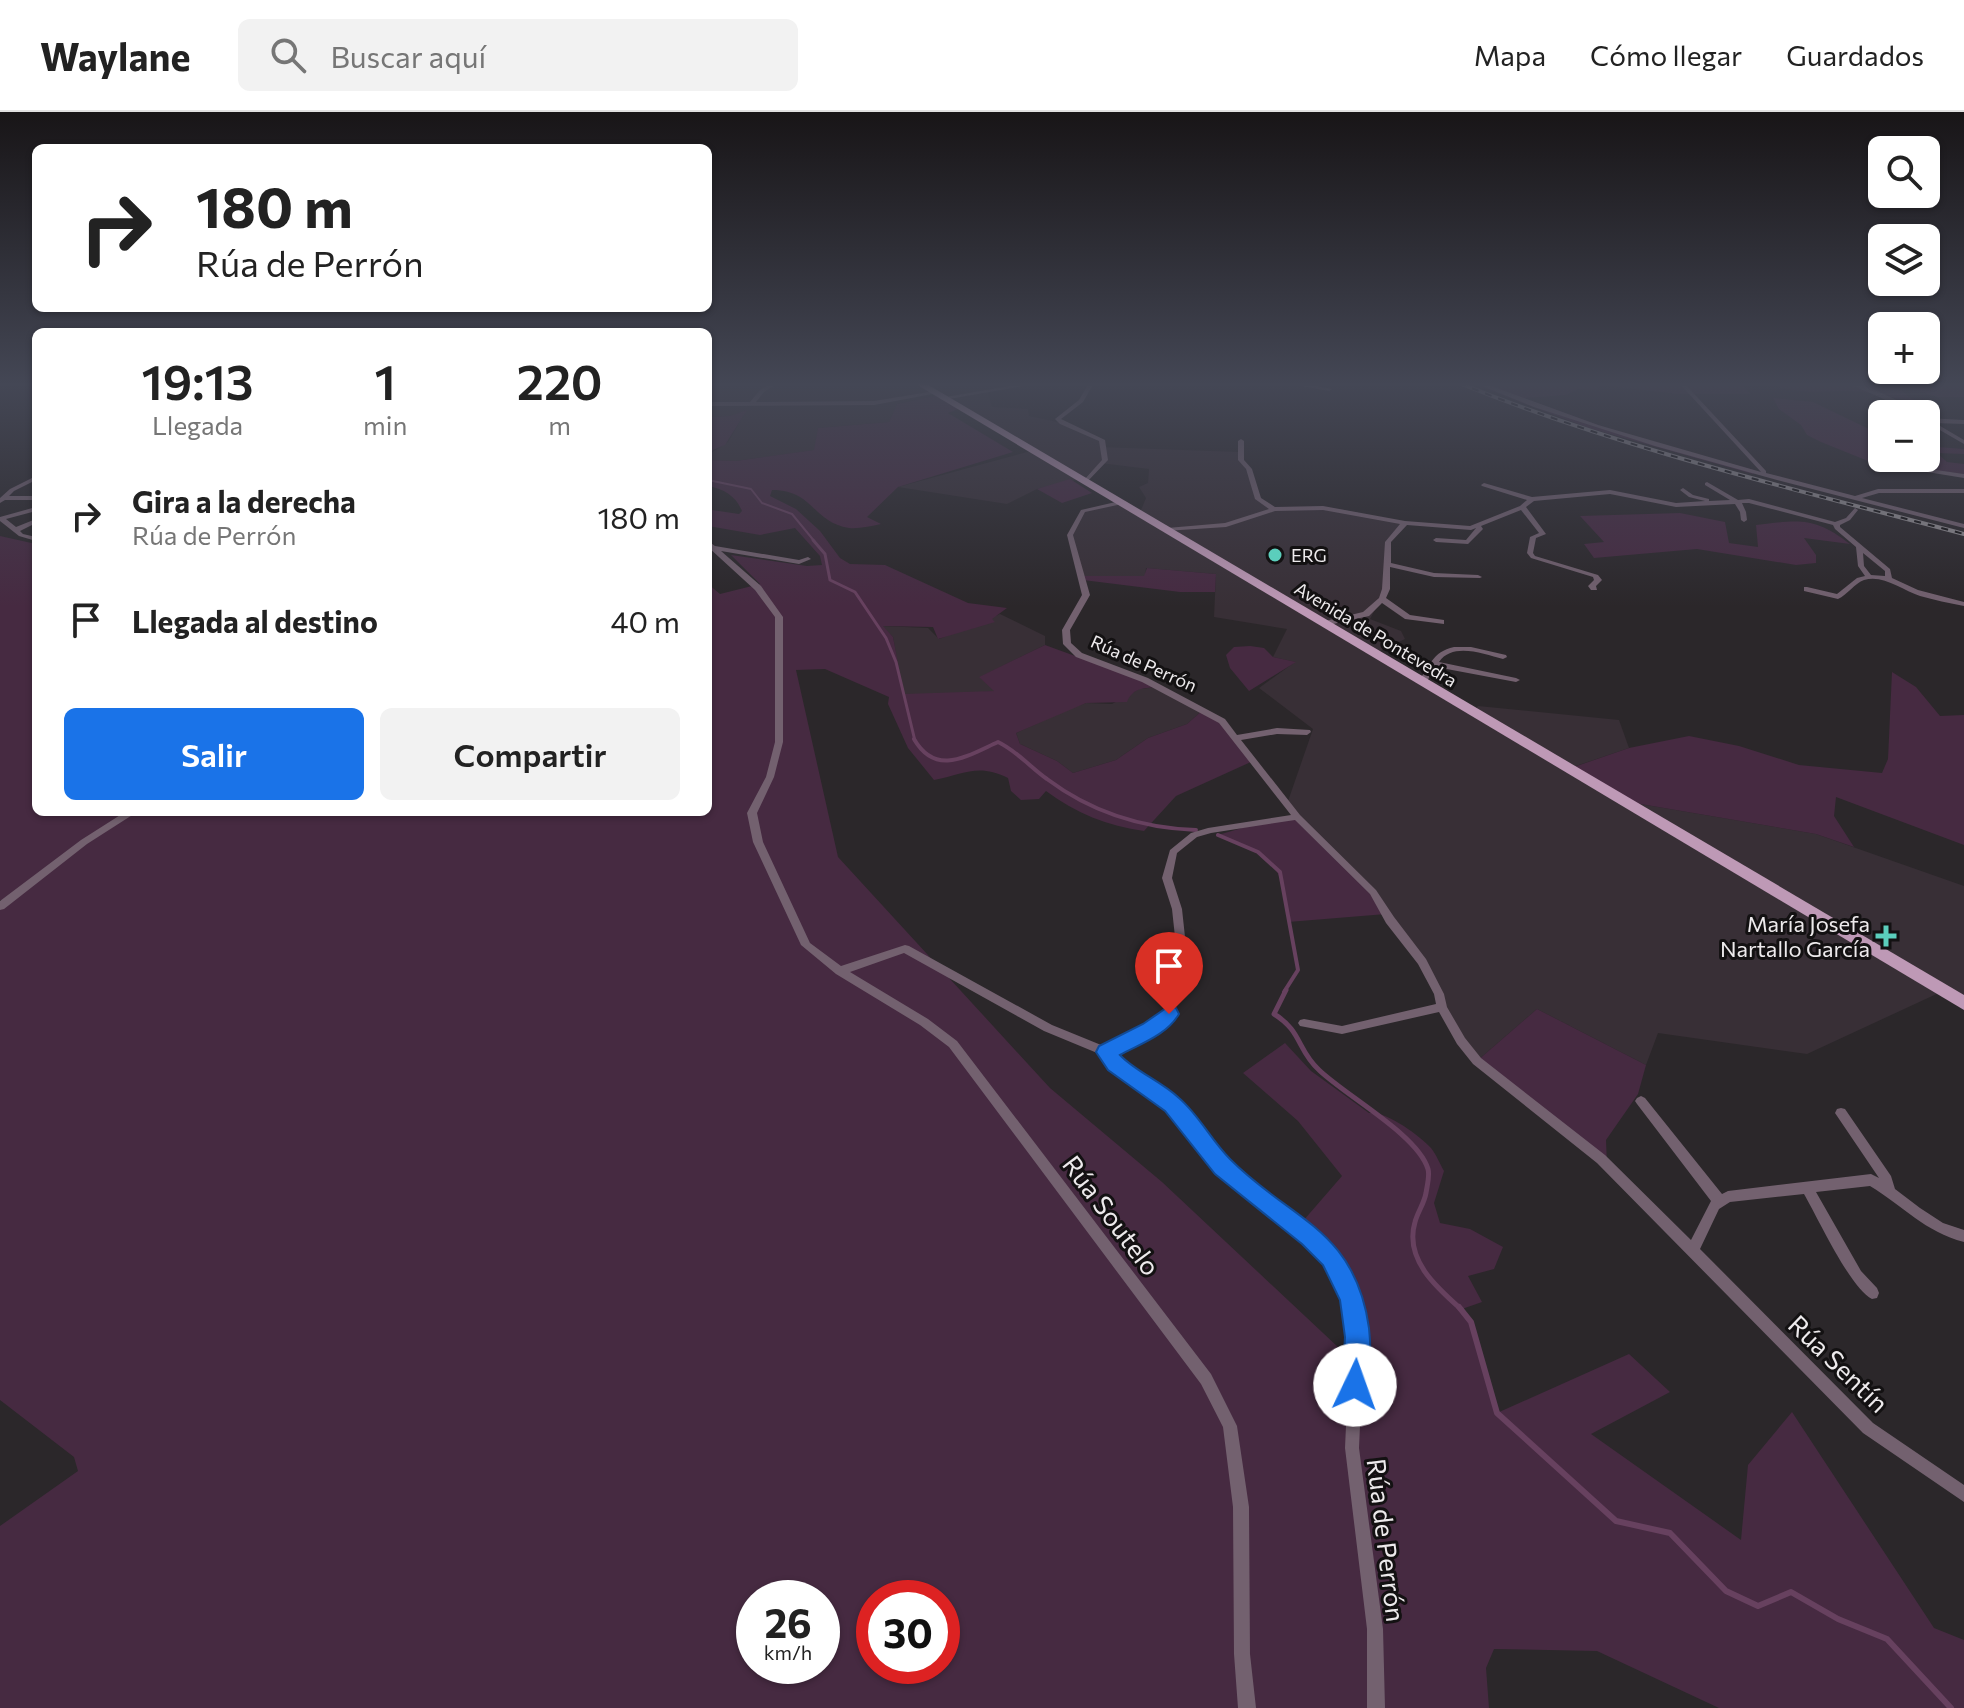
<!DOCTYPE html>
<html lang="es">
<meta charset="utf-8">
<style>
body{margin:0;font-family:Commissioner,sans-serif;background:#f2f2f2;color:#222;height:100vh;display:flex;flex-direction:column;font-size:30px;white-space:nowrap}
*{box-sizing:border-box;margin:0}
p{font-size:26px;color:#767676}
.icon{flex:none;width:44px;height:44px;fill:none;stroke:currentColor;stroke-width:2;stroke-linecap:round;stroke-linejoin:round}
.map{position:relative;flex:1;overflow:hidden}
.sheet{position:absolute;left:32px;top:216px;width:680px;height:488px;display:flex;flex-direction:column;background:#fff;border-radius:12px;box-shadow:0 2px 6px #0004}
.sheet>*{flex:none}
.top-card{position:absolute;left:32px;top:32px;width:680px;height:168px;border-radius:12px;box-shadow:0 2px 6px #0004;background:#fff;color:#222;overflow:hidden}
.buttons{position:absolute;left:1868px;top:24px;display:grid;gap:16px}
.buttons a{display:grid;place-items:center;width:72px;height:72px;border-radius:12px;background:#fff;box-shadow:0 2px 6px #0004;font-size:40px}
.speed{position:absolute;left:736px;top:1468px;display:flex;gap:16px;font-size:40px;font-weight:700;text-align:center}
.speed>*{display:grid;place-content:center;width:104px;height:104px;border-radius:50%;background:#fff;box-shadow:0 2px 6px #0004;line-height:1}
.speed small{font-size:20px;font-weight:400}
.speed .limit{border:12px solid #d22;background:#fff;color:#111}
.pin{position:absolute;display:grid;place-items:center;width:68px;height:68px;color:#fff;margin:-82px -34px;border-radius:50% 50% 50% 0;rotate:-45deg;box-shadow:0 0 8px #0007}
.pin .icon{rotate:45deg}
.me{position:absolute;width:88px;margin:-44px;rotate:3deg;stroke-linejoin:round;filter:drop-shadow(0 0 6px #0008)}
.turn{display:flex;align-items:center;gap:28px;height:168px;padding:0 32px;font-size:36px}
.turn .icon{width:104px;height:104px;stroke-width:2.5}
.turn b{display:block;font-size:56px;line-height:68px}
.eta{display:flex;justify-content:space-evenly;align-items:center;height:136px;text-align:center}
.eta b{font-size:48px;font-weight:600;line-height:56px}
.action{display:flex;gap:16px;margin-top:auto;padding:16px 32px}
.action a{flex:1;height:92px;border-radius:12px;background:#1a73e8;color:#fff;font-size:32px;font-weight:600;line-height:92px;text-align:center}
.action a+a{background:#f2f2f2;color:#222}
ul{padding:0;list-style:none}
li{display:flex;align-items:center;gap:24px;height:104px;padding:0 32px}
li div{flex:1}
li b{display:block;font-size:30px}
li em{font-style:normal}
header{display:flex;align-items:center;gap:48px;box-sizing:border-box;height:112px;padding:0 40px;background:#fff;border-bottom:2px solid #e0e0e0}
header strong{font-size:38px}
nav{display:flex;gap:44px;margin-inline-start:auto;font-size:28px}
.search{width:560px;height:72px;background:#f2f2f2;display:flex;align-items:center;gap:20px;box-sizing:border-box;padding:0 28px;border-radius:12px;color:#767676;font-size:30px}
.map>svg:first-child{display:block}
.built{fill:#382f36}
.green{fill:#462a41;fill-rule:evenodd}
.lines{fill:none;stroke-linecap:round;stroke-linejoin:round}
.stream-far4{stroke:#67415f;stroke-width:2}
.stream-far3{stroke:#67415f;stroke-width:3}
.stream-far2{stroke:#67415f;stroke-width:4}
.stream-far1{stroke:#67415f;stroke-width:5}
.stream{stroke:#67415f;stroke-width:6}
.street{fill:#73616f;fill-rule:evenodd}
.primary{fill:#be99b6;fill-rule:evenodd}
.rail-casing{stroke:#938f92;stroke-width:4}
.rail{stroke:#131112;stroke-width:2;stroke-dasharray:7;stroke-linecap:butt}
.route{fill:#1a73e8;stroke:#114b97;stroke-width:2}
.poi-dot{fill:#5bcebc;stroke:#131112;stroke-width:3}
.labels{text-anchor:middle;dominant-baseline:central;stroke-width:6;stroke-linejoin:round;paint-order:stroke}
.far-poi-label{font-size:18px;fill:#edeaec;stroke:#131112;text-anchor:start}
.far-street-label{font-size:18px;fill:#edeaec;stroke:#131112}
.poi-label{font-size:22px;fill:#edeaec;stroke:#131112;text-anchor:end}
.near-street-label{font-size:26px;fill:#edeaec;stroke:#131112}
</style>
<header>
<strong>Waylane</strong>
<div class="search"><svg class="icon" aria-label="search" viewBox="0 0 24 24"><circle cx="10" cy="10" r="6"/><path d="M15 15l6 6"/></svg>Buscar aquí</div>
<nav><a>Mapa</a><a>Cómo llegar</a><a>Guardados</a></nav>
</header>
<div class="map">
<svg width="1964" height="1596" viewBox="0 0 1964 1596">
<rect width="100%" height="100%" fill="#2b272a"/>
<g class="built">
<polygon points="708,271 1007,271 988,281 992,295 1028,297 1029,304 1062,311 1100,327 1100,335 1239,340 1257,387 1274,397 1340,397 1405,411 1388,430 1386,477 1370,507 1401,519 1405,527 1376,541 1474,600 1478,594 1619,608 1629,636 1570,656 1623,689 1816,722 1964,774 1964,891 1943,879 1807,942 1658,921 1646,953 1537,897 1477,949 1422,850 1287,692 1313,617 1259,576 1295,550 1273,545 1287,517 1214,505 1216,462 1146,456 1145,464 1082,464 1070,423 1083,399 1120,391 1135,400 1141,398 1146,386 1139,375 1148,371 1149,357 1100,351 1085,366 1037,377 1007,392 898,375 1031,339 940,282 897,292 889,310 818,316 815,338 736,349 708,348 711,341 728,330 746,299 730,304 708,305"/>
<polygon points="1000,502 1045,524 1045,533 980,565 996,579 904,586 893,525 882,514 928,516 939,527"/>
<polygon points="1160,575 1203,598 1187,612 1148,626 1116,648 1073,661 1057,649 1020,632 1016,621 1072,596 1086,591 1112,592 1139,577"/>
</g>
<g class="green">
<polygon points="1470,271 1739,271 1751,282 1678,282 1600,273 1598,278 1578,277 1566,283 1523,286 1629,324 1754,358 1753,362 1589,316"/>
<path d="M1769 271H1964V285H1938L1904 274 1900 277 1913 288C1899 288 1889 284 1876 282 1840 274 1803 287 1769 271Z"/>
<path d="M938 283 961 296 948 301 1013 340 898 375 867 405 881 412C871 414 859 417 849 416 812 410 814 378 772 378L770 384 796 397 820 419 840 446 850 452 885 453 968 491 1007 496 992 507 995 510 938 527 933 515 883 514 893 525 904 582 994 579 979 565 1045 533 1160 575C1145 576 1133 575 1127 590L1086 591 1016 621 1020 632 1057 649 1073 661 1116 648 1148 626 1187 612 1203 598 1222 609 1253 649 1176 684 1144 719C1108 714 1075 701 1046 679L1039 687 1021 688 1011 679 1008 666C978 651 965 662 934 668L908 636 888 592 889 585 825 557 796 558 838 745 1050 976 1162 1070 1355 1251 1357 1225 1332 1145 1303 1109 1342 1064 1298 1009 1243 961 1285 931 1311 959 1369 1001C1385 998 1420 1024 1431 1036 1436 1042 1440 1052 1444 1059L1434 1091 1440 1111 1470 1117 1503 1135 1494 1157 1468 1164 1482 1190 1462 1197 1471 1210 1497 1301 1629 1242 1670 1280 1591 1322 1741 1428 1748 1353 1792 1300 1934 1516 1964 1528V1596H1719L1597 1539 1494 1537 1486 1556 1489 1596H0V1414L78 1359 74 1345 0 1288V794L6 788H0V424L36 432V700H708V472L720 482 760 472 731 443 807 454 822 453 820 444 795 416 760 423 708 414V401L712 398 739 402 742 399C736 384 724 377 708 374V348L736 349 814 338 818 316 889 310 897 292ZM754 1486H822V1554H754ZM874 1486H942V1554H874Z"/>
<polygon points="1773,286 1813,290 1871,318 1882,317 1882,346 1926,346 1928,321 1935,326 1931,328 1938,335 1964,337 1964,342 1937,341 1947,350 1964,352 1964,362 1873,351 1821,330 1807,323 1801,313 1779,297"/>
<polygon points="747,298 725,333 713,338 708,347 708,305 730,304"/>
<polygon points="1070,367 1092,381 1062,391 1037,377"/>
<path d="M1680 401 1725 410 1729 431 1758 435 1756 413C1799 408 1814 404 1850 432L1804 426 1816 443V451L1796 453 1697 437 1594 446 1584 432 1604 430 1580 404Z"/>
<polygon points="1147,456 1216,462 1215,480 1180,480 1083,468 1082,464 1144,464"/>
<polygon points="1250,534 1264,536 1273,545 1296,550 1249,579 1230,556 1226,543 1234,535"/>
<polygon points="1892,560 1916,575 1940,604 1964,603 1964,733 1836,685 1834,704 1854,735 1816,722 1623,689 1568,657 1629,636 1689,624 1739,634 1799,653 1882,661 1888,647"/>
<path d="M1297 705 1373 780 1386 802 1288 810C1282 750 1275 745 1218 723L1259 711Z"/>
<polygon points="1537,897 1646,953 1638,982 1606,1028 1607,1053 1477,949"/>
</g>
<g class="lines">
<polyline class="stream-far4" points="708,368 751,377 762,391 792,402 815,430"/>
<polyline class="stream-far3" points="813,428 825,442 830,468 855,480 886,526 896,550 915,629"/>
<g class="stream-far2">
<path d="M914 627C936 665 967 644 998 630 1017 639 1030 655 1047 667 1091 700 1141 716 1196 718"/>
<polyline points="1218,723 1258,740 1280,760 1298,858 1284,880"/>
</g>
<path class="stream-far1" d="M1286 878 1274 902C1302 919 1297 938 1319 958 1346 984 1418 1023 1428 1057 1430 1064 1427 1074 1426 1081 1424 1092 1418 1099 1415 1110 1404 1147 1436 1175 1461 1197"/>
<polyline class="stream" points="1459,1195 1471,1210 1497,1301 1616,1409 1670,1421 1726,1479 1758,1494 1791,1480 1838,1507 1887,1527 1951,1596"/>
<g class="street">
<polygon points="772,271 778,271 764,280 756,290 874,289 935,279 938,281 874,293 708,294 708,290 750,290 760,278"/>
<polygon points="1027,271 1041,271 943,288 940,286"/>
<polygon points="1089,271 1094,271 1083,290 1061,307 1105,328 1108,348 1085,372 1082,370 1083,369 1102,348 1099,329 1060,312 1055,307 1079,288"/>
<polygon points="1285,271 1300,271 1332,277 1329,279"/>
<polygon points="1475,271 1483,271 1598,313 1761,360 1679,271 1684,271 1766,359 1766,361 1855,384 1878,377 1964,377 1964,381 1879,381 1862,386 1964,412 1964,416 1777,368 1655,334 1534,295"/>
<path d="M1846 271C1867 271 1903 291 1921 302H1914L1875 283Z"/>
<polygon points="1926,306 1964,308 1964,312 1935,311 1964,328 1964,332 1926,310"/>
<path d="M1241 327 1244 329V348L1252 357 1261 386 1275 395 1323 394 1405 409 1470 414 1520 394 1527 388 1482 374 1481 373 1484 371 1532 385 1610 378 1676 391 1705 389 1689 385 1680 378 1683 376 1693 383 1709 387V389L1730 388 1705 373V371L1707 370 1738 388 1749 387 1835 410 1846 406 1855 396 1858 398 1850 408 1840 413V415L1890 457 1892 466 1918 478 1964 490V494C1949 491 1934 488 1920 484 1902 478 1883 462 1864 468 1855 471 1847 483 1838 487L1804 479V475H1807L1837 482 1857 466 1865 464 1858 454 1856 435 1835 417 1833 413 1749 391H1742L1746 400 1747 408 1744 410 1741 408 1740 400 1735 392 1676 395 1610 382 1534 389 1526 395 1546 422 1536 426 1533 441 1535 444 1598 463 1602 468 1596 474 1597 478H1591L1588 474 1594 468 1593 465 1531 446 1527 441 1530 425 1539 421 1521 398 1481 414 1483 417 1468 432 1436 430 1433 428 1436 426 1466 428 1476 416 1471 418 1407 413 1391 430V451L1434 461 1478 463 1482 465 1480 466 1434 465 1390 455V477L1386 486 1410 503 1444 508V512L1405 507 1382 491 1369 504 1324 514 1320 512 1321 510 1363 500 1379 486 1382 477 1385 430 1400 412 1323 398 1275 399 1226 415 1165 419V417L1167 416 1225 411 1269 397 1255 387 1246 357 1238 348V329ZM1863 441 1885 459V464L1871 463 1864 454Z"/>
<polygon points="1929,357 1964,362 1964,366 1927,360 1927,358"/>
<polygon points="36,364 36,368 14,379 9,384 36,384 36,388 5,388 0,391 0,386 10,377"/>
<path d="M1120 389 1123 391 1122 392 1085 400 1073 423 1090 483 1070 518 1071 531 1082 541 1148 566 1225 607 1237 623 1277 616 1310 618 1311 620 1307 623 1277 622 1241 628 1300 703 1376 778 1394 805 1426 847 1444 882 1447 895 1465 926 1481 946 1605 1043 1691 1128 1711 1089 1637 992 1635 989 1637 986 1641 984 1645 986 1722 1082 1728 1079 1871 1062 1879 1066 1835 1001 1837 997 1841 996 1845 997 1891 1064 1895 1077 1920 1096 1943 1111 1964 1118V1130C1925 1120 1903 1094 1870 1074L1816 1080 1861 1159 1877 1176 1879 1181 1877 1186 1872 1187C1850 1176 1818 1106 1804 1082L1730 1090 1719 1097 1700 1137 1873 1311 1964 1373V1390L1863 1321 1597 1051 1473 952 1457 932 1439 900 1342 922 1300 914 1298 911 1300 908 1304 907 1342 914 1436 892 1434 882 1418 852 1386 811 1370 782 1295 708 1211 721 1197 725 1177 741 1172 766 1182 797 1185 825 1179 845 1183 855 1174 902 1154 921 1114 941 1119 949 1176 989 1227 1051 1315 1121 1337 1141 1359 1186 1364 1225 1359 1336 1383 1517 1385 1596H1367V1517L1345 1336 1350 1225 1345 1187 1327 1149 1305 1129 1219 1059 1168 995 1111 955 1102 943 1044 919 904 841 850 860 928 907 957 929 1211 1262 1237 1314 1249 1395 1250 1542 1256 1596H1238L1234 1542 1233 1395 1223 1315 1201 1272 949 935 920 913 836 862 801 833 753 730 747 701 766 665 775 630V505L755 478 708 435V429L715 434 799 448 808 445 811 447 799 452 721 439 761 474 783 505V630L774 665 757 701 763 730 810 831 841 854 905 833 909 834 1052 913 1106 935 1146 915 1164 900 1173 855 1169 845 1175 825 1172 797 1162 766 1170 738 1191 721 1208 716 1291 703 1219 611 1142 570 1076 545 1063 532 1062 518 1082 483 1067 423 1081 398Z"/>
<polygon points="36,395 36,399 6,407 16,415 36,407 36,411 20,419 23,422 36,425 36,429 19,424 0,409 0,405"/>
<path d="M1454 535H1471L1506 543 1507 545 1503 547C1483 542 1453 530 1439 550L1516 566 1520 568 1516 570 1436 555 1425 572H1419L1418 570C1430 554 1432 540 1454 535Z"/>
<polygon points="125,700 137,700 87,732 4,797 0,798 0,789 81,728"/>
</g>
<polygon class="primary" points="914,271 925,271 1964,883 1964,898"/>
<defs>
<path id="rail" d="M1459 271C1622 337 1794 377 1964 422"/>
</defs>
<use href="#rail" class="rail-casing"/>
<use href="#rail" class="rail"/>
</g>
<linearGradient id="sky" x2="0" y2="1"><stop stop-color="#181517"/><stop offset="0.55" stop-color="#444755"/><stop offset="1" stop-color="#444755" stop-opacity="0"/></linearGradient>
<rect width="1964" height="495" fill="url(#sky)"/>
<path class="route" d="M1169 894 1176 896 1179 902C1167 923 1140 932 1120 943 1136 960 1161 969 1179 986 1199 1003 1211 1028 1230 1047 1290 1108 1355 1116 1369 1216 1371 1236 1372 1264 1364 1282L1355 1286 1346 1282 1342 1273 1345 1225 1340 1188 1323 1153 1302 1132 1215 1062 1165 999 1108 958 1096 940 1099 934 1143 912Z"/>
<g class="poi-dot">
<circle cx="1275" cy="443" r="8"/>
<path d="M1882 812h8v8h8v8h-8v8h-8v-8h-8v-8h8z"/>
</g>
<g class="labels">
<g class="far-poi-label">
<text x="1291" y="443">ERG</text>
</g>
<g class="far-street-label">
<text transform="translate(1376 522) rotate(31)">Avenida de Pontevedra</text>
<text transform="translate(1144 551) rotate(24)">Rúa de Perrón</text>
</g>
<g class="poi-label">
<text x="1870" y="811">María Josefa<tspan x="1870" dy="25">Nartallo García</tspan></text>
</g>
<g class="near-street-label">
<text transform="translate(1112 1103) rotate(53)">Rúa Soutelo</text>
<text transform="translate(1839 1251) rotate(44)">Rúa Sentín</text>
<text transform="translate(1387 1428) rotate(83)">Rúa de Perrón</text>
</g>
</g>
</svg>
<div class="buttons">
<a><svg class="icon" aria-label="search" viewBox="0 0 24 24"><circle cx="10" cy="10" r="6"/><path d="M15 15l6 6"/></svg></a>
<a><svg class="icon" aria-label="layers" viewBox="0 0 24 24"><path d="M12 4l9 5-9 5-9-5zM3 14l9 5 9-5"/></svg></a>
<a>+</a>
<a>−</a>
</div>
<div class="speed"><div>26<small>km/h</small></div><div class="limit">30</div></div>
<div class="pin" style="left:1169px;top:902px;background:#d93025"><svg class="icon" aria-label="arrive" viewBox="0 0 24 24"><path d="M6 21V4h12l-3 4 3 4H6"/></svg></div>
<svg class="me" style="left:1355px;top:1273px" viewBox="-20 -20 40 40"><circle r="19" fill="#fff"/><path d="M0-13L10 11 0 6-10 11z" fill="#1a73e8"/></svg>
<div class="top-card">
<div class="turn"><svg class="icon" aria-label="right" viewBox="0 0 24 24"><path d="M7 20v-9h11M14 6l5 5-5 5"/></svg><div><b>180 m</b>Rúa de Perrón</div></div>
</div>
<section class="sheet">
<div class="eta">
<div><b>19:13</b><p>Llegada</p></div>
<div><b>1</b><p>min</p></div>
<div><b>220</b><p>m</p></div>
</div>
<ul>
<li><svg class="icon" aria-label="right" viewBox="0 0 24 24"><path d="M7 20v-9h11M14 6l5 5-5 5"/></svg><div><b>Gira a la derecha</b><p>Rúa de Perrón</p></div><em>180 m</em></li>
<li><svg class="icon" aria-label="arrive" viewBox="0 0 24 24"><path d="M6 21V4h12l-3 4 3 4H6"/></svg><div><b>Llegada al destino</b></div><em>40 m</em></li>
</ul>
<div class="action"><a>Salir</a><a>Compartir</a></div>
</section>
</div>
